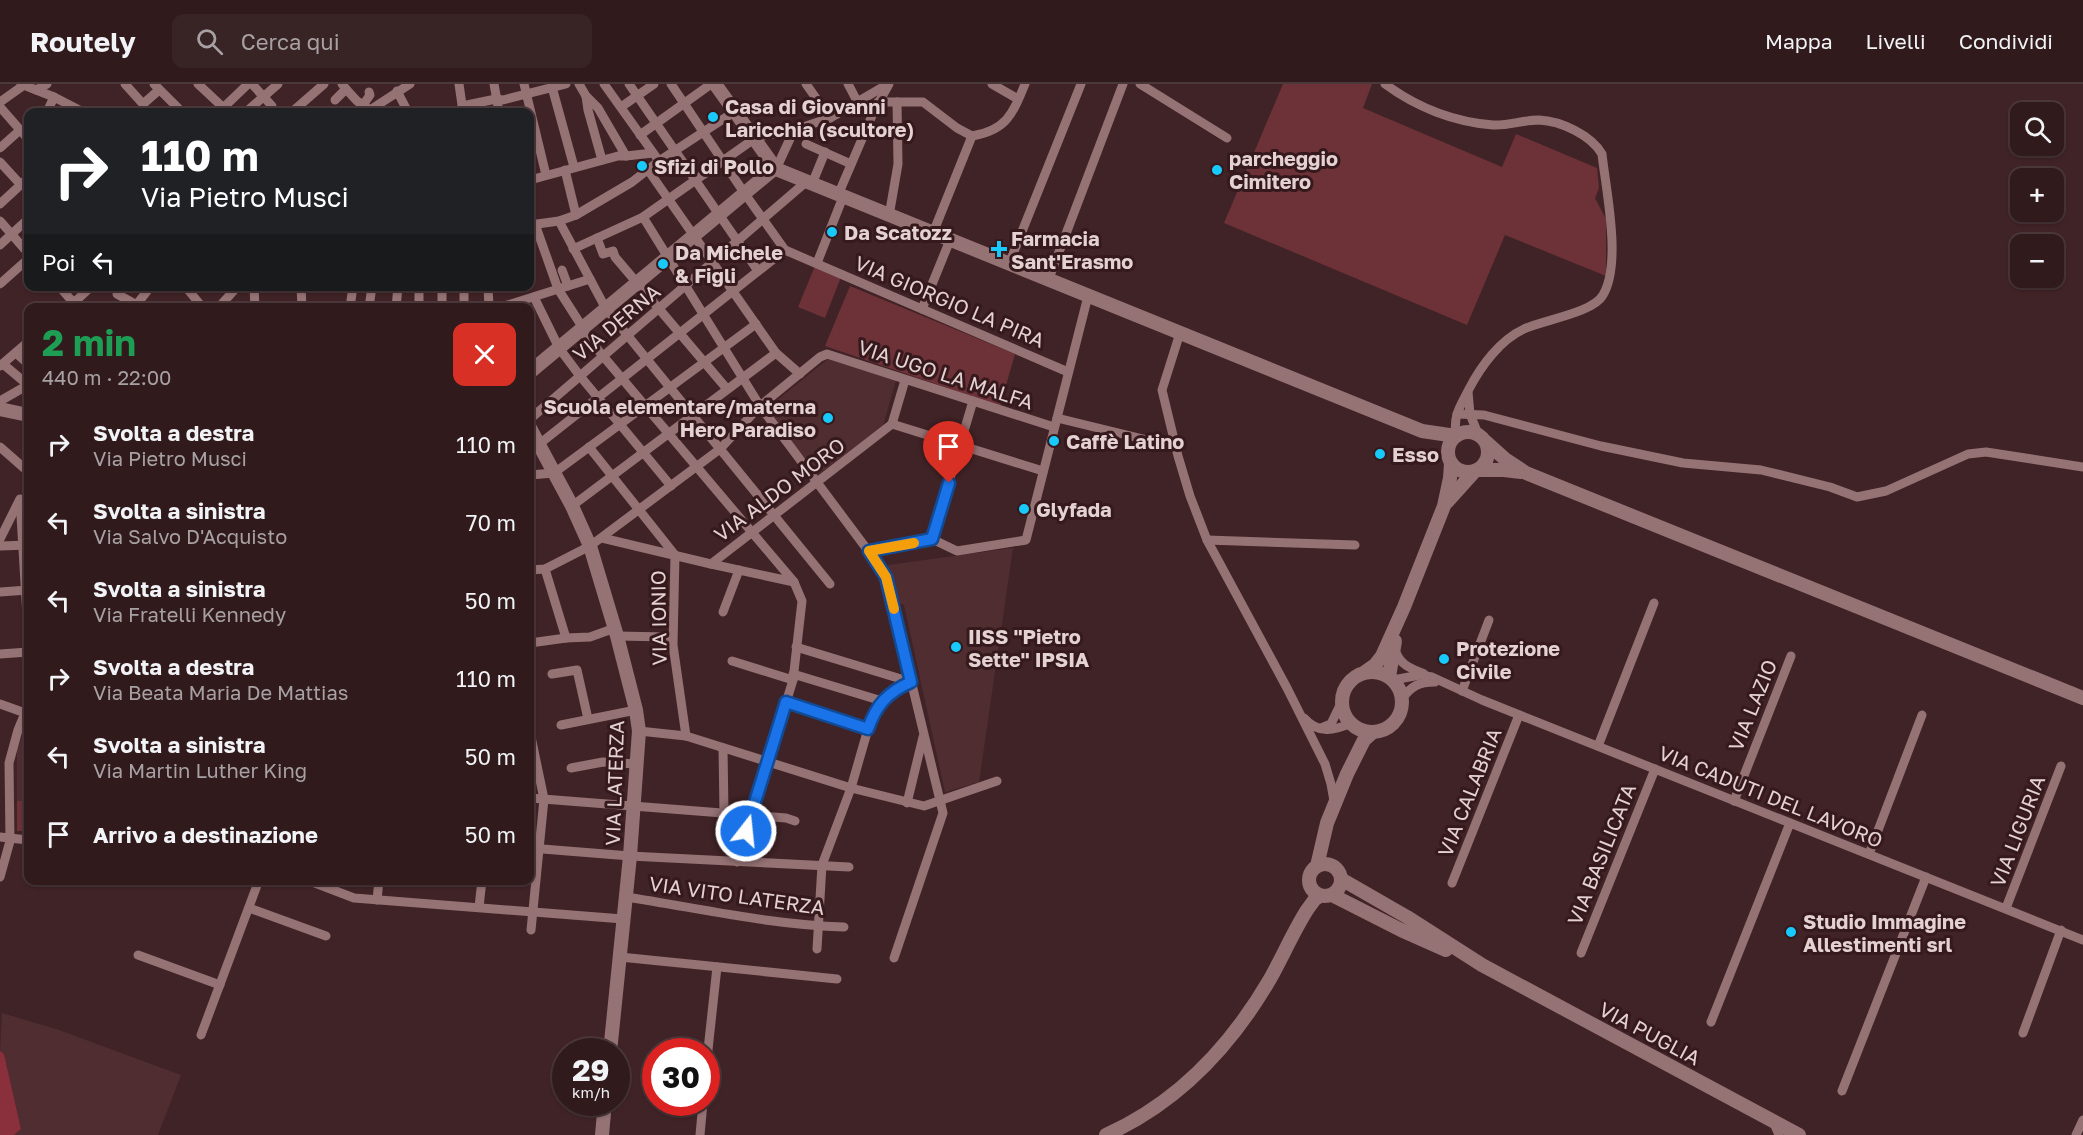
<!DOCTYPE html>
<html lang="it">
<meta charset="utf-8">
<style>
body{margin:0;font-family:"Golos Text",sans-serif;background:#382325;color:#f1f3f6;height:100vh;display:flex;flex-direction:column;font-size:22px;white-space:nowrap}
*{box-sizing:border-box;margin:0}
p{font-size:20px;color:#a8a1a3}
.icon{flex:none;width:33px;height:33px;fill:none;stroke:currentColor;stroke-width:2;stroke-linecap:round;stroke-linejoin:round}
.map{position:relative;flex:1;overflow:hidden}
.panel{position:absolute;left:24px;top:219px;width:510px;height:582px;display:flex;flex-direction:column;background:#301a1c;border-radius:12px;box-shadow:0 2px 4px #0004,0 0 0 2px #4b383b}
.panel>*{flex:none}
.banner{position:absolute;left:24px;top:24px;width:510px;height:183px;border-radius:12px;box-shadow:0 2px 4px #0004,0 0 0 2px #4b383b;background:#202124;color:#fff;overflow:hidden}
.fabs{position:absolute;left:2010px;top:18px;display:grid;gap:12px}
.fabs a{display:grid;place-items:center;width:54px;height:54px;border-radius:12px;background:#301a1c;box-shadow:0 2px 4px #0004,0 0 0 2px #4b383b;font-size:30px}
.speed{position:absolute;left:552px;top:954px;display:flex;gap:12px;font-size:30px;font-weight:700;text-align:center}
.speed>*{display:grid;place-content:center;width:78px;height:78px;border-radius:50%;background:#301a1c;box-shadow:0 2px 4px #0004,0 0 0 2px #4b383b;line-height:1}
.speed small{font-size:15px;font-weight:400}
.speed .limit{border:9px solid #d22;background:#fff;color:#111}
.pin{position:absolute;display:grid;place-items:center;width:51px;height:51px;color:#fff;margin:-62px -26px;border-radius:50% 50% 50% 0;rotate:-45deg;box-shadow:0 0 6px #0007}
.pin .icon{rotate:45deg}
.me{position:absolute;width:66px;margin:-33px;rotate:16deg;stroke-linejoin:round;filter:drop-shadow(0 0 4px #0008)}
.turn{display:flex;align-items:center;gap:21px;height:126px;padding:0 18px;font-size:27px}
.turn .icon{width:78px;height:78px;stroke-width:2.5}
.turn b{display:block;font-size:42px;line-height:51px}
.then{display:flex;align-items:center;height:57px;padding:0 18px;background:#0003;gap:12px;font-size:22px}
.round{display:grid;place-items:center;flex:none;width:63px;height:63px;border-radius:12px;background:#382325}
.head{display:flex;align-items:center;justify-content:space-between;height:102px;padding:0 18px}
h1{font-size:36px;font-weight:700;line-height:45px;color:#1e9e55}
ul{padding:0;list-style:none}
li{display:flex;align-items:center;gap:18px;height:78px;padding:0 18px}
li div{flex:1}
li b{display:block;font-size:22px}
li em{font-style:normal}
header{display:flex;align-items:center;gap:36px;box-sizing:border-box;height:84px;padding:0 30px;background:#301a1c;border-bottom:2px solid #4b383b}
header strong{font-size:28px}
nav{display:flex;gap:33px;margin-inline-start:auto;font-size:21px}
.search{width:420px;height:54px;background:#382325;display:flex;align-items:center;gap:15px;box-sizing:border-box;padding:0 21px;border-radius:12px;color:#a8a1a3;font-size:22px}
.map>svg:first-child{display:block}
.built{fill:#502d31}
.green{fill:#6d3138}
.forest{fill:#8a303d}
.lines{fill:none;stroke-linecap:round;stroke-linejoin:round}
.street{stroke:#957274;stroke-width:9}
.secondary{stroke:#957274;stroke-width:14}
.route-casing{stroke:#114b97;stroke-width:15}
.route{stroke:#1a73e8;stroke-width:10}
.slow{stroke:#f59e0b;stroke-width:10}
.poi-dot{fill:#18cafc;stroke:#35191c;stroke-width:2}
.labels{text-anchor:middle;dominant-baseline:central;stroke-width:6;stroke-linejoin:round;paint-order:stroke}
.poi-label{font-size:20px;font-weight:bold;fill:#e4d1d1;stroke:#35191c;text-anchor:start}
.street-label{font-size:20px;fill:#e4d1d1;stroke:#35191c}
</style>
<header>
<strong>Routely</strong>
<div class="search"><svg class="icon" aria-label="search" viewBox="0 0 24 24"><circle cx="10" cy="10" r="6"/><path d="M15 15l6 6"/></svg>Cerca qui</div>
<nav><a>Mappa</a><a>Livelli</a><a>Condividi</a></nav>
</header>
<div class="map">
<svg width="2083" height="1051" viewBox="0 0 2083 1051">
<rect width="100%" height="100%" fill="#402326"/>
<g class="built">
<polygon points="828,275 896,296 883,342 816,392 765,326"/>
<polygon points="1013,464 979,698 945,708 904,521 897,518 888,481"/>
<polygon points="28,638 28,717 17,717 17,666"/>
<polygon points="2,929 59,946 181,991 158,1051 14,1051 21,1045 4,970 0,967"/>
</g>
<g class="green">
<polygon points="1283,0 1372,0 1363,24 1502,83 1516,50 1597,84 1599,104 1595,114 1606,135 1606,192 1505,151 1467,241 1224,139"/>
<polygon points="815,182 841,193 825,234 798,223"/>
<polygon points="850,202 1015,270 1000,322 825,262"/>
<rect x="17" y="717" width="11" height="30"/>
</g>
<polygon class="forest" points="0,967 4,970 21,1045 14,1051 0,1051"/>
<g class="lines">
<g class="street">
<polyline points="21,0 54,13 83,28"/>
<polyline points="125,0 143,20 159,6"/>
<polyline points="154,0 178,24 176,28"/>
<polyline points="198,0 228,28"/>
<polyline points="252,0 272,22"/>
<polyline points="459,0 463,28"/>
<polyline points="494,0 499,28"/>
<polyline points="524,0 546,91"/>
<polyline points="604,0 659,77"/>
<polyline points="629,0 758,187"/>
<polyline points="671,0 745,110 785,166"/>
<polyline points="806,0 830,34"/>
<polyline points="848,0 857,17"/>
<polyline points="992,0 1018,15"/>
<polyline points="1140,0 1227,54"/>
<path d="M1385 0C1416 23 1454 38 1493 41 1508 42 1523 36 1539 36 1561 37 1591 51 1602 70 1606 107 1622 179 1603 211 1593 229 1543 236 1524 245 1500 256 1481 282 1469 305 1460 323 1453 331 1456 352"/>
<polyline points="552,3 574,83"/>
<polyline points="346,5 357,17 373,28"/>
<polyline points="36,6 47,0"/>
<polyline points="397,7 408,28"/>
<polyline points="586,12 588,26 602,76"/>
<polyline points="335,16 346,5 342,0"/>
<polyline points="0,18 24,1"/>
<path d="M878 18H923L957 44 972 52C1007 46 1013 29 1025 0"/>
<polyline points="363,21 370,11 369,8"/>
<polyline points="462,22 496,15 503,16 566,0"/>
<polyline points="0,23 28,55"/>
<polyline points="621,23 654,0"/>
<polyline points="223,24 248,0"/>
<polyline points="370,26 410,0"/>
<polyline points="47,28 54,13"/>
<polyline points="246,28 278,0"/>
<polyline points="292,28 324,0"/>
<polyline points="640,51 711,0"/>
<polyline points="753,54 794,46 830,34 888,0"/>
<polyline points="806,60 851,80"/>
<polyline points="0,64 20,46"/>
<polyline points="626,72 653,69"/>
<polyline points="0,78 21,101"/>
<polyline points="776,85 794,46"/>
<polyline points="565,86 576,131"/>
<polyline points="648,86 776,269 800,290"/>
<polyline points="530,96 618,72 626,72 598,24 586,12 579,0"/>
<polyline points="812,100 825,68"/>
<polyline points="838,111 874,27 889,0"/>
<polyline points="0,120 28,94"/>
<polyline points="889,132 898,80 897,18"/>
<polyline points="643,133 760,322 881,484 886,493 943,729 894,874"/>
<polyline points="0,137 28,169"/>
<polyline points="559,137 606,225 830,500"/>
<polyline points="535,140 558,205 583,244"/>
<polyline points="530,141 559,137 576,131 632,98 659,77 734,28"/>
<polyline points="933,149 972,52"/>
<polyline points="597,154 603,170 613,167 615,173 727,305"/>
<polyline points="0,161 28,135"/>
<polyline points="573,165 643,133 754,55"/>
<polyline points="785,166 1068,288"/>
<polyline points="817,179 843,113"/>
<polyline points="1009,180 1081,0"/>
<polyline points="562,186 568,202"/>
<polyline points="1048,197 1123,0"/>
<polyline points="0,200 28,175"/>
<polyline points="59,202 78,224"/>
<polyline points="185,202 203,224"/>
<polyline points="254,202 255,224"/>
<polyline points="301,202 302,224"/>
<polyline points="360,202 372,205"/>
<polyline points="442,202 442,218"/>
<polyline points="464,202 464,224"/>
<polyline points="488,202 489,224"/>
<polyline points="117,210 142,224"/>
<polyline points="534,213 559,264 580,292 671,402"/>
<polyline points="68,224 92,202"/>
<polyline points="95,224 100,222 102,224"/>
<polyline points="134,224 151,202"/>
<polyline points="218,224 238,202"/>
<polyline points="326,224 331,223"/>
<polyline points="350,224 353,202"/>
<polyline points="369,224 372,202"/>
<polyline points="396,224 398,202"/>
<polyline points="419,224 419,202"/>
<polyline points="498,224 590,195"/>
<polyline points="922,225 950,156"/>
<polyline points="581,246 794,498 802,517 793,596 737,778"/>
<polyline points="1180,249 1162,306 1178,372 1190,412 1207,456 1287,604 1325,680 1331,700 1334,717"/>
<polyline points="16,269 28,280"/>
<polyline points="3,280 28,301"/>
<polyline points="0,282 28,258"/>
<polyline points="1468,308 1470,330 1478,350"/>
<polyline points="0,317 28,301"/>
<polyline points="1457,330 1484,331 1601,362 1683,379 1761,386 1830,403 1857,413 1886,407 1968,370 1986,368 2083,383"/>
<polyline points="1057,334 1176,363"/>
<polyline points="530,335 806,98"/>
<polyline points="892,340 1043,387"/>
<polyline points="538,361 785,166"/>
<polyline points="0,363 24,384 28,383"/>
<polyline points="589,363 675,471 673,561 686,652"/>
<polyline points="530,391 554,389 756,240"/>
<polyline points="20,415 28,549"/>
<polyline points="572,422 776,269"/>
<polyline points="602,454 711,480 892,340 905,296"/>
<polyline points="0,455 19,417"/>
<polyline points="932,455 973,317"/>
<polyline points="1207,456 1355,461"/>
<polyline points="0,462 28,461"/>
<polyline points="869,467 932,455 957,467 1026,456 1088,212"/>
<polyline points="711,480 794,498"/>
<polyline points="545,485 566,554"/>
<polyline points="530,486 545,485 590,462 720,365 760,322 820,273 827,270 1054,343"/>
<polyline points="0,508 28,506"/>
<polyline points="723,528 739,486"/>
<polyline points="617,552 668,553"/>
<polyline points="530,559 566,554 590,553 615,544"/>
<polyline points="796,563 911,598"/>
<path d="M1395 566C1400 581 1410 584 1424 590"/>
<polyline points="0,570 28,568"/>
<polyline points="732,577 793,596"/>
<polyline points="552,590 577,586 588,635"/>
<polyline points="793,590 882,617"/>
<polyline points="1393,596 1420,591 1432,593 1482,616 2083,856"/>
<polyline points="1462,607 1489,536"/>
<path d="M1402 615C1411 602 1419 598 1435 598"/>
<polyline points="786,618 868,645"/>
<polyline points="0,620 28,630"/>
<path d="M1304 634C1318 650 1334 647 1351 639"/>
<polyline points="561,641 636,626"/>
<polyline points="1321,644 1331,640 1342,617"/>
<polyline points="639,647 686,652 851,704 924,722 997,697"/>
<polyline points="530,648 544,715 531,846"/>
<polyline points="1598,662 1654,519"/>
<polyline points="723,664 724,729"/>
<polyline points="571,684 603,678 636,680"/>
<polyline points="530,714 786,734 795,737"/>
<polyline points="1734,717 1791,572"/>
<polyline points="907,719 923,653"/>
<polyline points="0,753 28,756"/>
<polyline points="530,764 630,772 849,783"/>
<polyline points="1869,770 1922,631"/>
<polyline points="0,793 10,757 9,679 18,646 28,622"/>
<polyline points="307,796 354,814 623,835"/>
<polyline points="1452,799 1519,631"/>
<path d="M626 813C698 824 771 841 844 843"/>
<polyline points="377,816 379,796"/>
<polyline points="479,823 482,796"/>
<polyline points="249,824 326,852"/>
<polyline points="2006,824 2061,682"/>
<polyline points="817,865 822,781 851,704 868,645 873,629 882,617 895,605 911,598"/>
<polyline points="1581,869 1655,685"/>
<polyline points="138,871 220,901"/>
<polyline points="620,873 837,895"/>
<polyline points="1711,938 1790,739"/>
<polyline points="2023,949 2061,846"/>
<polyline points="201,951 259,796"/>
<polyline points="706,984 717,883"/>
<polyline points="1842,1007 1926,793"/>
<polyline points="1773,1037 1779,1051"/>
<polyline points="700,1051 703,1018"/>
<polyline points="2076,1051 2083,1036"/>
</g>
<g class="secondary">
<polyline points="715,0 776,85 1422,347 1456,352"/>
<polyline points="530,288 775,84"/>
<polyline points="0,325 28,331"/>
<polyline points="530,344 572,422 590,462 617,552 636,626 639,647 630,772 610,968"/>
<circle cx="1468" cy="368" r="20"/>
<polyline points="1486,358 1505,375 1526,389 2083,614"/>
<polyline points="1477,386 1504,386 1521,388"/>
<polyline points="1447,418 1474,388"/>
<circle cx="1372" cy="618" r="30"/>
<polyline points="1365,588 1375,581 1382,572 1404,523 1444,422 1450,394 1451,379"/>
<polyline points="1389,593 1395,557"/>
<circle cx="1325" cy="796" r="16"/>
<polyline points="1317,782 1327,739 1347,690 1364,656 1373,648"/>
<polyline points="1341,795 1407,833 1482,881 1799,1051"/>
<polyline points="1332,811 1401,846 1446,866"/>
<polyline points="602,1051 605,1018"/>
<path d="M1106 1051C1177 1019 1231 962 1270 895 1283 872 1293 848 1307 826L1315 815 1320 812"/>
</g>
</g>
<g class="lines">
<defs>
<path id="route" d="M746 747 786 618 868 645C876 621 888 608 911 598L886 493 869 467 932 455 949 399"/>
</defs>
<use href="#route" class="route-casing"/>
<use href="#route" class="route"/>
<polyline class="slow" points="894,525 886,493 869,467 914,459"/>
</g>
<g class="poi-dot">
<circle cx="713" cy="33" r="6"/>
<circle cx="642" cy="82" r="6"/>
<circle cx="1217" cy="86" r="6"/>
<circle cx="832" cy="148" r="6"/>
<path d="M996 156h6v6h6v6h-6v6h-6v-6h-6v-6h6z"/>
<circle cx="663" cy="180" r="6"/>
<circle cx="828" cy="334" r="6"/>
<circle cx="1054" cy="357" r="6"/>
<circle cx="1380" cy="370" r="6"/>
<circle cx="1024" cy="425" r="6"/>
<circle cx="956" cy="563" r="6"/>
<circle cx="1444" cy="575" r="6"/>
<circle cx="1791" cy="848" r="6"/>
</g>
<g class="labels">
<g class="poi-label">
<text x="725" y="22">Casa di Giovanni<tspan x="725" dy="23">Laricchia (scultore)</tspan></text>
<text x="1229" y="74">parcheggio<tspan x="1229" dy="23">Cimitero</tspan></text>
<text x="654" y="82">Sfizi di Pollo</text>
<text x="844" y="148">Da Scatozz</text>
<text x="1011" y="154">Farmacia<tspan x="1011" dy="23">Sant'Erasmo</tspan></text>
<text x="675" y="168">Da Michele<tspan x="675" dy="23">&amp; Figli</tspan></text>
<text x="816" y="322" text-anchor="end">Scuola elementare/materna<tspan x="816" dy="23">Hero Paradiso</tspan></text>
<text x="1066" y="357">Caffè Latino</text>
<text x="1392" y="370">Esso</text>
<text x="1036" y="425">Glyfada</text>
<text x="968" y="552">IISS "Pietro<tspan x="968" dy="23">Sette" IPSIA</tspan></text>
<text x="1456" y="564">Protezione<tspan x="1456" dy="23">Civile</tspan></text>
<text x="1803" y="837">Studio Immagine<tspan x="1803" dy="23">Allestimenti srl</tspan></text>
</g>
<g class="street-label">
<text transform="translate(950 217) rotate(23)">VIA GIORGIO LA PIRA</text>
<text transform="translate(616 238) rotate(-40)">VIA DERNA</text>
<text transform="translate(946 290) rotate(18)">VIA UGO LA MALFA</text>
<text transform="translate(779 405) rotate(-37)">VIA ALDO MORO</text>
<text transform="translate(658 534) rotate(-91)">VIA IONIO</text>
<text transform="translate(1752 621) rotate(-68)">VIA LAZIO</text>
<text transform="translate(614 699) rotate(-88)">VIA LATERZA</text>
<text transform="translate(1469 708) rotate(-68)">VIA CALABRIA</text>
<text transform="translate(1771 712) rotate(22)">VIA CADUTI DEL LAVORO</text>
<text transform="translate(2017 747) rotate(-69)">VIA LIGURIA</text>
<text transform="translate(1601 770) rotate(-68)">VIA BASILICATA</text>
<text transform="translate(737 811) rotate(8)">VIA VITO LATERZA</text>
<text transform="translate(1650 949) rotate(28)">VIA PUGLIA</text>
</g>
</g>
</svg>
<div class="fabs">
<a><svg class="icon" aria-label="search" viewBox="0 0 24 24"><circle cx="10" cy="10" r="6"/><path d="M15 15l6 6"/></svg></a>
<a>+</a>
<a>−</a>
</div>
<div class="speed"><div>29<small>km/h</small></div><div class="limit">30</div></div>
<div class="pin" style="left:949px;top:399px;background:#d93025"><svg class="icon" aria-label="arrive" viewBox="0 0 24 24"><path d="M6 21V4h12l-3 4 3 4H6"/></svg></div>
<svg class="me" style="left:746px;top:747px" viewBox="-20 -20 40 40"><circle r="17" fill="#1a73e8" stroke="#fff" stroke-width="3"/><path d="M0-11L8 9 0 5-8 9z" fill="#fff"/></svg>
<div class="banner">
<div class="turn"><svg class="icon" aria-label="right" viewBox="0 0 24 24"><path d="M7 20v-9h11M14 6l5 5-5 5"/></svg><div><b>110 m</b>Via Pietro Musci</div></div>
<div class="then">Poi<svg class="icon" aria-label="left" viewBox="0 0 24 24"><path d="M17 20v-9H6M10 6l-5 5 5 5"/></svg></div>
</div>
<section class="panel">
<div class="head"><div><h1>2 min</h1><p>440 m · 22:00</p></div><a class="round" style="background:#d93025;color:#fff"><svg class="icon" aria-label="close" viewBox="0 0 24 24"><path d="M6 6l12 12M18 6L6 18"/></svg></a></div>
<ul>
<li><svg class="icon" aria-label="right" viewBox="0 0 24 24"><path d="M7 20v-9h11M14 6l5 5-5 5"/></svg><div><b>Svolta a destra</b><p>Via Pietro Musci</p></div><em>110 m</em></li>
<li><svg class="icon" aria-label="left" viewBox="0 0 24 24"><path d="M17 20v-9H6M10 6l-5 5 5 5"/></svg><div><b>Svolta a sinistra</b><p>Via Salvo D'Acquisto</p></div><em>70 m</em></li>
<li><svg class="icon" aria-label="left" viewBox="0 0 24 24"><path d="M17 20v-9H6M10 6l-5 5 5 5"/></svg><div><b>Svolta a sinistra</b><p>Via Fratelli Kennedy</p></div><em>50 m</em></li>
<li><svg class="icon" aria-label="right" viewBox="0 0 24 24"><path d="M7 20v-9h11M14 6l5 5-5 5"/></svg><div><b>Svolta a destra</b><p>Via Beata Maria De Mattias</p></div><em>110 m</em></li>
<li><svg class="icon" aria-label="left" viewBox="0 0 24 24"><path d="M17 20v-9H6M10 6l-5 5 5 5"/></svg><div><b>Svolta a sinistra</b><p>Via Martin Luther King</p></div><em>50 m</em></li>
<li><svg class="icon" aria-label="arrive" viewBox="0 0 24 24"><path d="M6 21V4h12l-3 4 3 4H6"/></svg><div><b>Arrivo a destinazione</b></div><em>50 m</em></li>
</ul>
</section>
</div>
